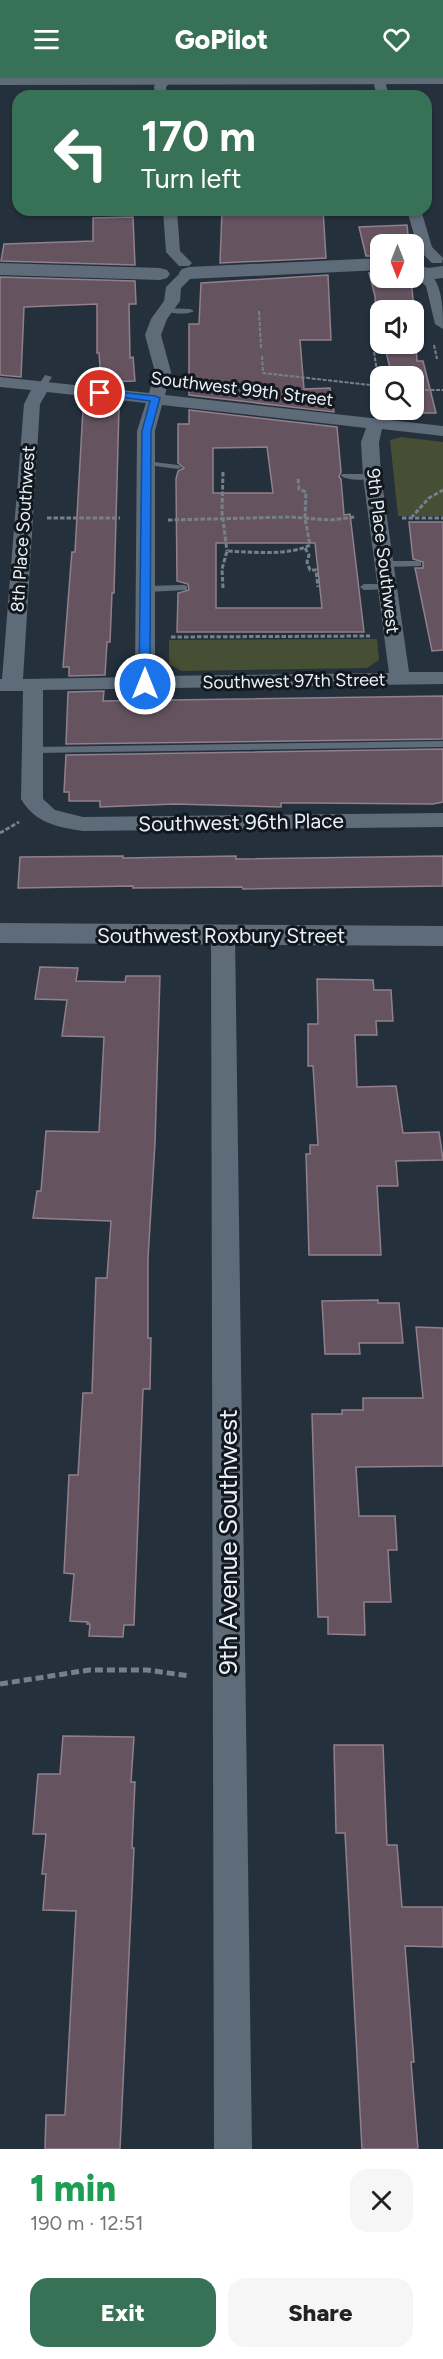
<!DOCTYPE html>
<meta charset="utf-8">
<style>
body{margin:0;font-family:Figtree,sans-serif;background:#f6f6f6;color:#222;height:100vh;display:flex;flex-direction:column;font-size:22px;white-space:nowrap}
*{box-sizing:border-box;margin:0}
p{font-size:20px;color:#767676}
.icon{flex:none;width:33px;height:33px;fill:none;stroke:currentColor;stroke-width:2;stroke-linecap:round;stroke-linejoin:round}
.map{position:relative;height:2071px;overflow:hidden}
.sheet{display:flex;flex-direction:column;background:#fff;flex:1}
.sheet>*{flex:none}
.top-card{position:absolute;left:12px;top:12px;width:420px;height:126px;border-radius:18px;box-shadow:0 2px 4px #0004;background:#387256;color:#fff;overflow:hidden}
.needle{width:39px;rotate:180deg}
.buttons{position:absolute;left:370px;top:156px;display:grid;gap:12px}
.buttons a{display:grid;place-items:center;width:54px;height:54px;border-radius:12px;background:#fff;box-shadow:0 2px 4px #0004;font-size:30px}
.pin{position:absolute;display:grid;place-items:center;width:51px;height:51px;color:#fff;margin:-26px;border:3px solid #fff;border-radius:50%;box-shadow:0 2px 6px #0007}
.me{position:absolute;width:66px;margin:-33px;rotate:0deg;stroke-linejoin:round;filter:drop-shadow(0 0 4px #0008)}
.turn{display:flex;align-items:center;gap:21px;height:126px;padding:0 30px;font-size:27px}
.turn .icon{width:78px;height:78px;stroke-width:2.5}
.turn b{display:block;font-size:42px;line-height:51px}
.round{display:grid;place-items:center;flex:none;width:63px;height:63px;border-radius:18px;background:#f6f6f6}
.summary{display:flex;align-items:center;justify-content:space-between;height:102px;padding:0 30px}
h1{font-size:36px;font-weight:800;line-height:45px;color:#1e9e55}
.cta{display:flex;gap:12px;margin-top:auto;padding:12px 30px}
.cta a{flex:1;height:69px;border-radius:18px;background:#387256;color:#fff;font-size:24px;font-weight:800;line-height:69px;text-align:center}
.cta a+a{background:#f6f6f6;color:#222}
header{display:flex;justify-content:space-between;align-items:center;height:78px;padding:0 30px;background:#387256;color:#fff;font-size:27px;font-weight:800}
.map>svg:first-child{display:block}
.green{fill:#464e34}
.building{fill:#655460;stroke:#917f8b;stroke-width:1.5;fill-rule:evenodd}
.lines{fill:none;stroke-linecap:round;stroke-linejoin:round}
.path-far2{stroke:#75808a;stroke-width:2;stroke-dasharray:4 1.5;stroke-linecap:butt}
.path-far1{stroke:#75808a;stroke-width:3;stroke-dasharray:4.5 2;stroke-linecap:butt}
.path{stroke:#75808a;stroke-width:5;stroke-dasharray:8 4;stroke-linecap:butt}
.lane{fill:#5e6c7a;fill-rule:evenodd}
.street{fill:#5e6c7a;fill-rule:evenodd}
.secondary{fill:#5e6c7a;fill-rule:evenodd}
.route{fill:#1a73e8;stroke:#114b97;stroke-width:1.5}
.labels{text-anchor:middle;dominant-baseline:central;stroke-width:6;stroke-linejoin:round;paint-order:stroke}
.far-street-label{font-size:18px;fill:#e8f0f8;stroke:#13181e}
.street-label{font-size:21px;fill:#e8f0f8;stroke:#13181e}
.near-street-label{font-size:26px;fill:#e8f0f8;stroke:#13181e}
</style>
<header><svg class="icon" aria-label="menu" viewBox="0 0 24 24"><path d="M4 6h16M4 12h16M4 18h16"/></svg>GoPilot<svg class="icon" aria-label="heart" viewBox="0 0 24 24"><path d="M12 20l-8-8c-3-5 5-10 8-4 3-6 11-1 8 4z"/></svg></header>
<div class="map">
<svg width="443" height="2071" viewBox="0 0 443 2071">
<rect width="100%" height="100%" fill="#24313d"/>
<g class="green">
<polygon points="401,359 443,364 443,438 398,438 390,362"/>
<polygon points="377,561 379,582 367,590 181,593 169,586 169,562"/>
</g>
<g class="building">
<polygon points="222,132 323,132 326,180 220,185"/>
<polygon points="133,139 135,187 1,183 4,166 93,163 93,140"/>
<polygon points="407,147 409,166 381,166 381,178 366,178 359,149"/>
<polygon points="381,194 381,200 411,200 414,232 381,232 381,262 377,262 375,218 369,195"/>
<polygon points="328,197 331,262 300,262 304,311 330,310 334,334 189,317 189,246 199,246 201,205"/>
<polygon points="0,199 135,203 136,226 129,226 130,280 133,279 135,303 101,304 99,275 97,275 97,226 24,229 21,299 0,297"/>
<polygon points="414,238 417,283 423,283 436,335 392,335 392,332 414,332 414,298 392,298 384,266 414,266"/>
<polygon points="119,330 114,515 112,515 110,564 107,564 105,597 69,598 69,589 63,589 71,485 72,474 75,474 83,331"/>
<path d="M189 332 337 349 341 394 339 399 341 401 344 437 350 436 364 554H177L178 515 189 512 188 506 177 503 176 401 178 393 184 390 178 385V346H189ZM267 369 273 415H213V370ZM216 465H315L322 530H216Z"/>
<polygon points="409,444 443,444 443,572 432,573 415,490 423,490 423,484 413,481"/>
<polygon points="104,613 103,623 443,618 443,661 66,666 68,614"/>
<polygon points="443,671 443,724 433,726 311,725 281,725 281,729 175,726 100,729 100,723 69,723 69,714 64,714 66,677"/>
<polygon points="123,778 123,780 236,778 236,781 443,778 443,808 243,811 242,809 133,810 133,808 18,810 20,779"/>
<polygon points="40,889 78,890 76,903 125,904 126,898 160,898 155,1065 148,1180 148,1260 151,1260 150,1311 143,1311 134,1547 124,1547 123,1559 89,1558 90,1546 87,1546 88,1544 70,1543 74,1496 64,1495 69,1397 78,1397 83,1315 92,1315 96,1200 107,1200 111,1143 33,1140 37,1113 41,1113 46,1053 99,1054 104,959 62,958 67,922 35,921"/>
<polygon points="317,901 373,902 374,912 391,912 393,943 376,943 377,957 355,957 357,1009 396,1008 403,1055 439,1054 443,1082 396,1083 398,1108 377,1108 381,1177 309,1177 306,1076 310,1076 310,1067 318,1067 313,988 308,988 308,946 318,946"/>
<polygon points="378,1222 378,1225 399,1225 403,1265 359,1265 360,1276 325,1276 322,1223"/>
<polygon points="416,1249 443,1250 443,1388 356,1389 359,1438 395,1438 397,1472 388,1472 391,1524 364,1524 365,1557 328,1556 328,1539 318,1539 312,1336 342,1336 342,1332 363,1332 363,1320 423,1320"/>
<polygon points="63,1658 134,1659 131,1704 135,1704 132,1770 134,1770 120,2071 45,2071 46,2037 65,2037 76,1833 43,1832 46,1796 42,1796 46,1756 33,1756 38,1696 60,1696"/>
<polygon points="334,1667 383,1667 387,1767 397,1767 402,1829 443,1829 443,1869 405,1868 414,1984 411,1984 418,2071 362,2071 345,1755 336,1755"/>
</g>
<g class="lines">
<g class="path-far2">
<polyline points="259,233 261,270"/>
<polyline points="434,267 437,281"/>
<polyline points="374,274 380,312"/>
<polyline points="262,278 263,295 379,308"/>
<polyline points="414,312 443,312"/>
</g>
<g class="path-far1">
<polyline points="223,394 222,434 227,473"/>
<polyline points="47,440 120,440"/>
<polyline points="402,440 443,440"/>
<polyline points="411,440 429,420 443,412"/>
<polyline points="168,442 290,439 330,442 355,439"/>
<polyline points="305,470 309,477 307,484 310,492 316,492 318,509"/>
<path d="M223 510 222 491 227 473C250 474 290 478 310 467L305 440 306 414 299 411 298 399"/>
<polyline points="171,559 370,558"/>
<polyline points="0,755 19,744"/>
</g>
<polyline class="path" points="0,1606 89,1592 147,1592 190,1598"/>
<g class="lane">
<path d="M164 230 190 231 194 233C187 237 170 236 163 232Z"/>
<polygon points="45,297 52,299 45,310 39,310 38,308"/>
<polygon points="145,383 178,387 182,389 178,391 148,387 145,387"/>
<path d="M342 396H372L376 398C368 403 349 403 341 398Z"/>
<polygon points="418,483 421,484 421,488 384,489 380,486 384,483"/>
<polygon points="387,506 391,509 390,511 364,512 360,509 364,506"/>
<polygon points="184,507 187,508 187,512 146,514 142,511 146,508"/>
<polygon points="443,663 443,669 33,675 28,672 33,669"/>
</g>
<g class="street">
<polygon points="161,0 174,0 166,9 167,18 155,18 154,8"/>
<polygon points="377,0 389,0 386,7 389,18 377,18 374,7"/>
<polygon points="163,132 177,132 180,173 192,185 189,188 179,188 166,174"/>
<polygon points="407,132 421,132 432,169 443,180 442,185 432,185 418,171"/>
<path d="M419 189C443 197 443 228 443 251L435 246 426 208 414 198V191Z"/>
<path d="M186 192 194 197 181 210 180 223 167 241 161 257 171 294 165 317 443 348V358L382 351 379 364 381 398 409 594H443V606L43 612V721L55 732 83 739 443 735V749L83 753C57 749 35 745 21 721L23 613H0V601H2L24 326 31 312 0 309V299L149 315 155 294 145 257 151 241 164 223 166 209 181 194ZM47 314 146 325 137 353 135 599 23 601 40 326ZM162 327 366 350 361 364 363 398 389 595 155 598V353Z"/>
<polygon points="223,851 231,853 235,858 252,2071 214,2071 211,858 215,853"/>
</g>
<g class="secondary">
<polygon points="0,0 443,0 443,6 0,7"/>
<polygon points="381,180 381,192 189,201 182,199 179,195 182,191 189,189"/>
<polygon points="0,185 160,190 167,192 170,196 167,200 160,202 0,197"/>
<polygon points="414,186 428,190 443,188 443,200 427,202 414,198"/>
<polygon points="0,845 443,848 443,868 0,865"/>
</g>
</g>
<polygon class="route" points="100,312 155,318 160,320 151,353 150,606 145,609 139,606 142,353 150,323 97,316 96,315"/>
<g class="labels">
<g class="far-street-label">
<text transform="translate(242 311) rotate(7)">Southwest 99th Street</text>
<text transform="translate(23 451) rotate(-86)">8th Place Southwest</text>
<text transform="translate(383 473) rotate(83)">9th Place Southwest</text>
<text transform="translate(294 603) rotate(-1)">Southwest 97th Street</text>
</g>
<g class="street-label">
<text transform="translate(241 744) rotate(-1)">Southwest 96th Place</text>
<text x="221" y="857">Southwest Roxbury Street</text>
</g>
<g class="near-street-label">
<text transform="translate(228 1464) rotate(-90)">9th Avenue Southwest</text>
</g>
</g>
</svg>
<div class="buttons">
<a><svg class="needle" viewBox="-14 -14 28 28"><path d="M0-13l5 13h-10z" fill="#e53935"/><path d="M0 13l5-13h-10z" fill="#767676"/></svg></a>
<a><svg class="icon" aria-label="sound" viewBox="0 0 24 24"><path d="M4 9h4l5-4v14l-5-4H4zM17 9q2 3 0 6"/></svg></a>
<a><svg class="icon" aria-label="search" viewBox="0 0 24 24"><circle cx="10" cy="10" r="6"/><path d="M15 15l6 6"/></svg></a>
</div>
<div class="pin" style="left:100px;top:315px;background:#d93025"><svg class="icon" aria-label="arrive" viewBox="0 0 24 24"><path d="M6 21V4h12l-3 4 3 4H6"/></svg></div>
<svg class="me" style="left:145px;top:606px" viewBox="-20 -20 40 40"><circle r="17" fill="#1a73e8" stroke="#fff" stroke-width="3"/><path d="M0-11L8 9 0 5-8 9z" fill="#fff"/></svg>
<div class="top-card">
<div class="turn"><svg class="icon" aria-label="left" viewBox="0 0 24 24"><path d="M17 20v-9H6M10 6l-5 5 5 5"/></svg><div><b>170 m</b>Turn left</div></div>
</div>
</div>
<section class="sheet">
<div class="summary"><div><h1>1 min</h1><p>190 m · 12:51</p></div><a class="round"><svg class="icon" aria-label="close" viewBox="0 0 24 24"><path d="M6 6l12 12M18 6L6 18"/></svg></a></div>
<div class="cta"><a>Exit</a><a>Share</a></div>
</section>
